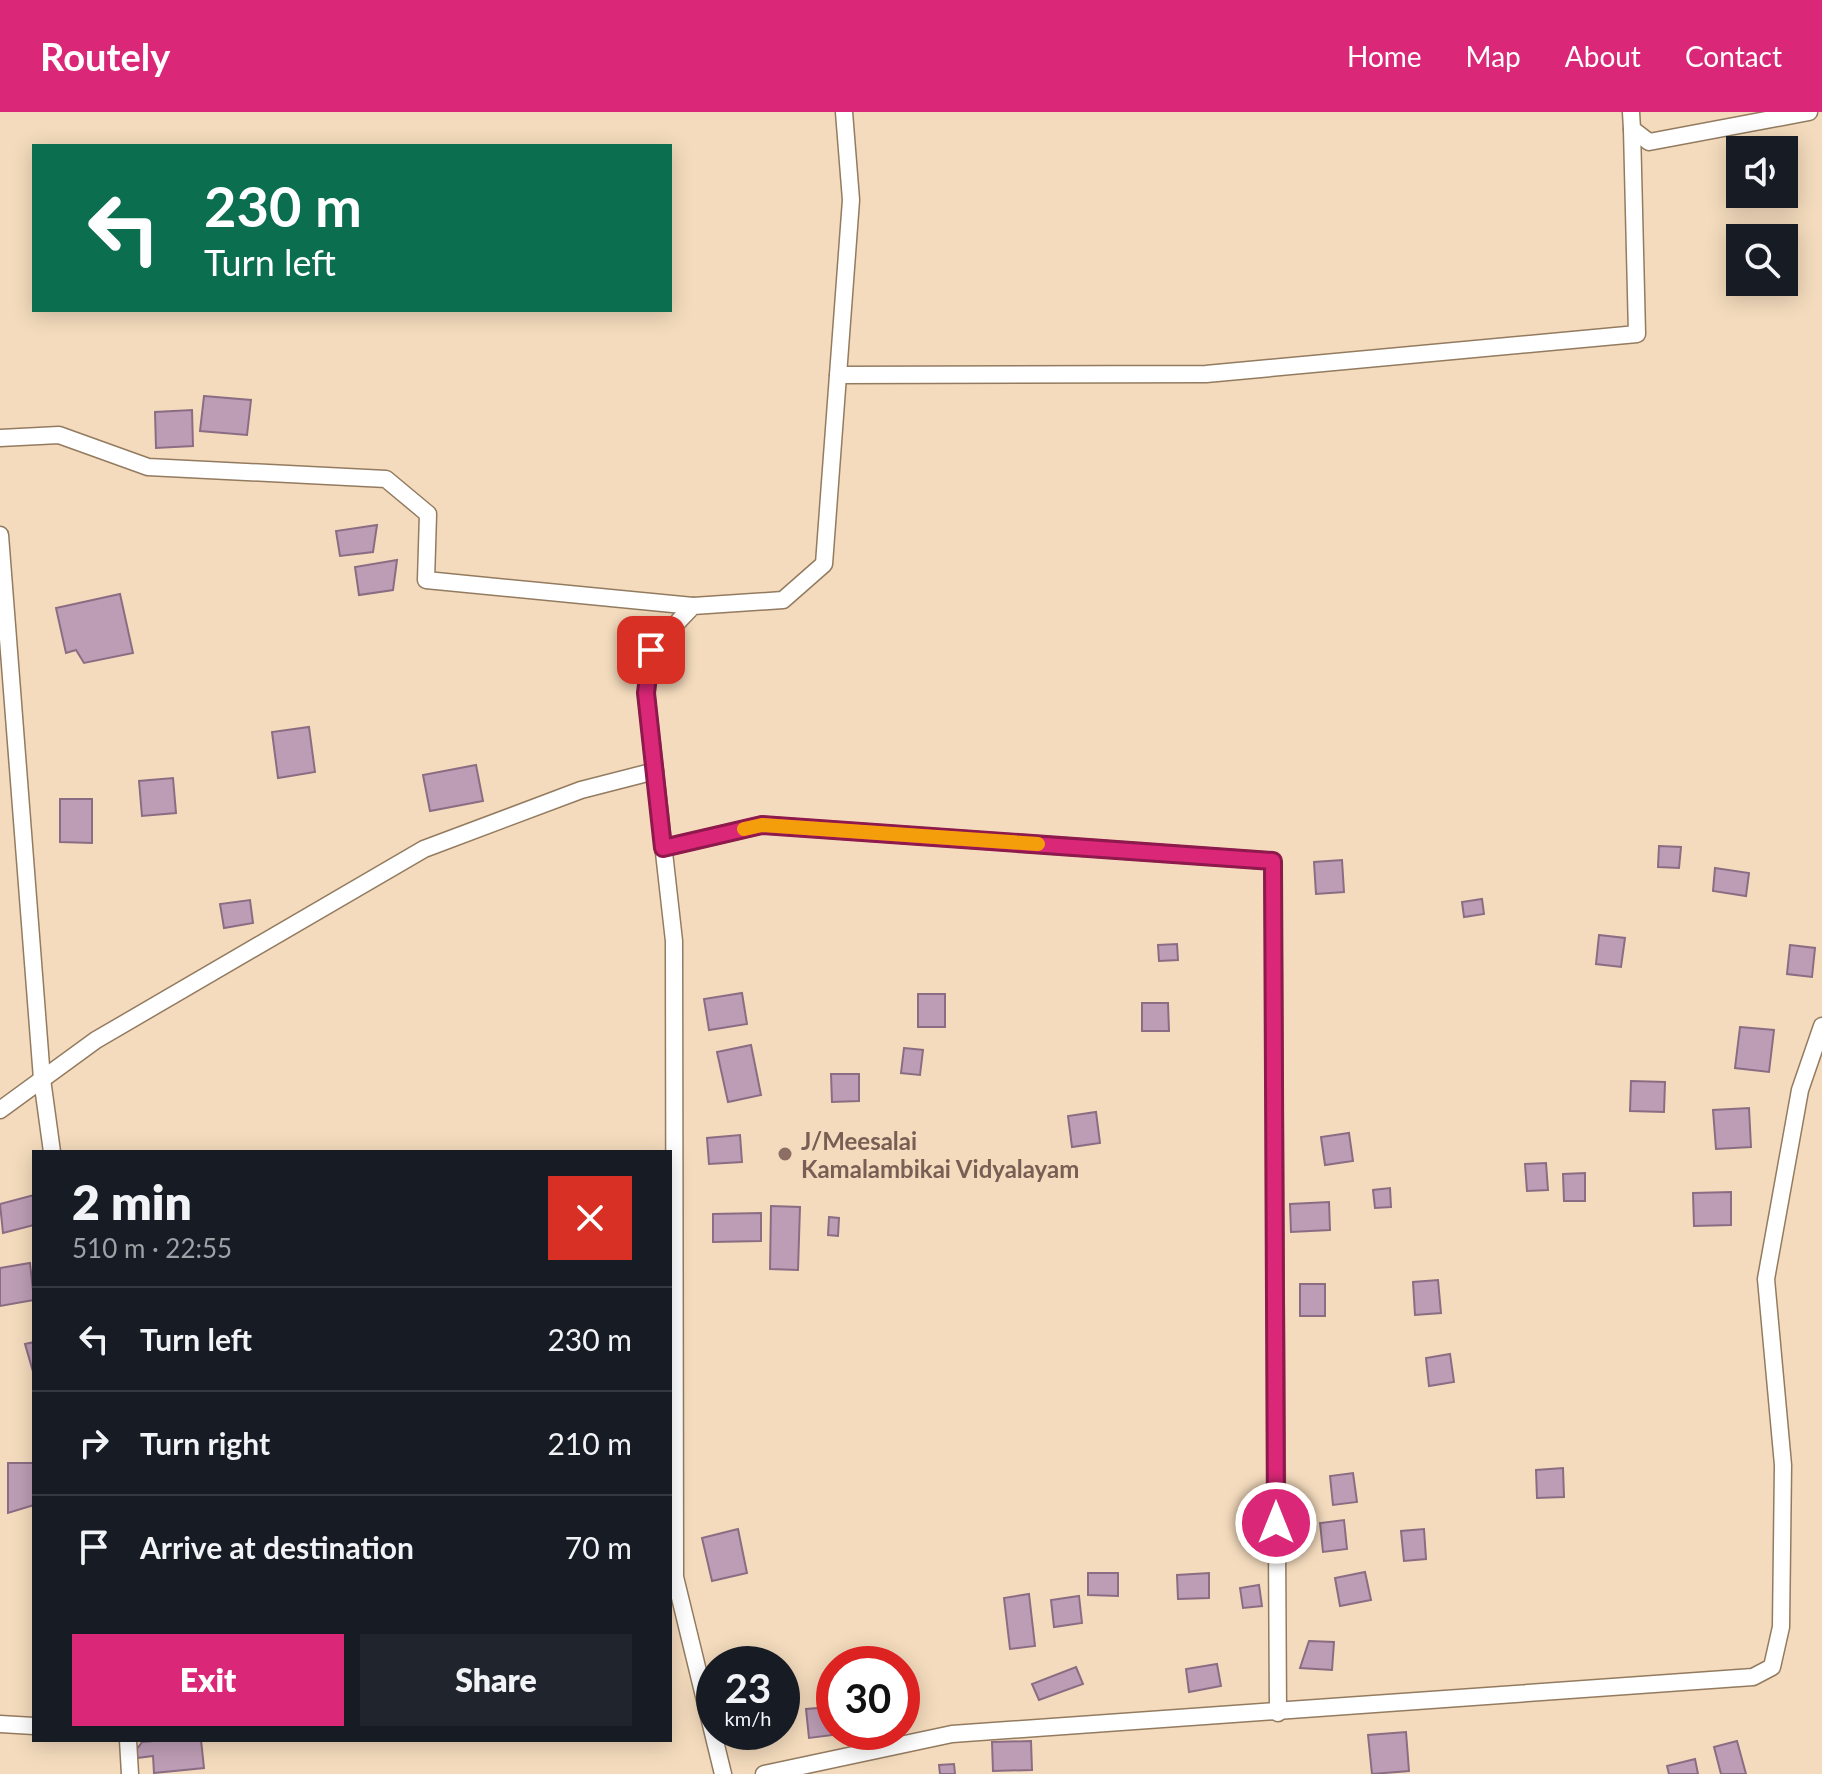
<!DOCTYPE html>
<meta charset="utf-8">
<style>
body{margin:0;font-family:Lato,sans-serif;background:#20242c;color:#f1f3f6;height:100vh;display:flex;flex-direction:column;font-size:30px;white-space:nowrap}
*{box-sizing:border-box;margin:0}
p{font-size:26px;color:#9ea1a6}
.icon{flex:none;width:44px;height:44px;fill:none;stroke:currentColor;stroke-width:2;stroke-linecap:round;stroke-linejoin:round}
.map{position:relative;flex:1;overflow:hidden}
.panel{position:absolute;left:32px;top:1038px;width:640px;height:592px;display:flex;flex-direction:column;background:#171b24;border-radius:0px;box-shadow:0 4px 20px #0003}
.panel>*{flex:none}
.hud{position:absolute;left:32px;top:32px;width:640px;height:168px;border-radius:0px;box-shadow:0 4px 20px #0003;background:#0b6e4f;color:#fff;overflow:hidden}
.controls{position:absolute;left:1726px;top:24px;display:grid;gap:16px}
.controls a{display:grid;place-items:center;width:72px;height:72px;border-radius:0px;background:#171b24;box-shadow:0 4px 20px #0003;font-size:40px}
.speed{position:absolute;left:696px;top:1534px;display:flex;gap:16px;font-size:40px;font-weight:700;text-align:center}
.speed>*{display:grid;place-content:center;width:104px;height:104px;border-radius:50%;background:#171b24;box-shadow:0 4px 20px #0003;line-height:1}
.speed small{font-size:20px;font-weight:400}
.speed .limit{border:12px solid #d22;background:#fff;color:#111}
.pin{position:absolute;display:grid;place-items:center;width:68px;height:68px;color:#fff;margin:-34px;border-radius:16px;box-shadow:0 4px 12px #0006}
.me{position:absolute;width:88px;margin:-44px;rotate:0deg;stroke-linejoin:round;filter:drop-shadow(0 0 6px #0008)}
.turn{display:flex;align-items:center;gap:28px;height:168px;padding:0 40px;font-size:36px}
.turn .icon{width:104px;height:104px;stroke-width:2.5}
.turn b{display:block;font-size:56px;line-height:68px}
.round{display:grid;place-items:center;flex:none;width:84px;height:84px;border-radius:0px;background:#20242c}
.summary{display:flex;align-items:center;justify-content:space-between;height:136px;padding:0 40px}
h1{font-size:48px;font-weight:800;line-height:60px}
.primary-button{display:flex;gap:16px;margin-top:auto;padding:16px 40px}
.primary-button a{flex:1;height:92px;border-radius:0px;background:#db2777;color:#fff;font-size:32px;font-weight:800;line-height:92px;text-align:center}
.primary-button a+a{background:#20242c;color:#f1f3f6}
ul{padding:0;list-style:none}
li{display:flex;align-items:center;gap:24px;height:104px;padding:0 40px;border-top:2px solid #363941}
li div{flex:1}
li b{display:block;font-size:30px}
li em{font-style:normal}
header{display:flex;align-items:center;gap:48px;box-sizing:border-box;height:112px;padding:0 40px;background:#db2777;color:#fff}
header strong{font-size:38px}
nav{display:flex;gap:44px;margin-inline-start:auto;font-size:28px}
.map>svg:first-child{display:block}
.building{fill:#bc9db5;stroke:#8a6d83;stroke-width:2}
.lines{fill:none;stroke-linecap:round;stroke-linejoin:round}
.minor-casing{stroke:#937b60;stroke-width:19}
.minor{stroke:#fff;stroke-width:16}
.route-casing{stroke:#8e194d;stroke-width:20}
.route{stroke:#db2777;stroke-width:14}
.slow{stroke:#f59e0b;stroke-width:14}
.education-dot{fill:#8d6e63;stroke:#f4dbbd;stroke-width:3}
.labels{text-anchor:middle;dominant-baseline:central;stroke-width:6;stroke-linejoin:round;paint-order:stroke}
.education-label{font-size:24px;font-weight:bold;fill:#785e54;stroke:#f4dbbd;text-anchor:start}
</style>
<header>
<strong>Routely</strong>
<nav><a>Home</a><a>Map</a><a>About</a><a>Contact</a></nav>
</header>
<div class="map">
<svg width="1822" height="1662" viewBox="0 0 1822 1662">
<rect width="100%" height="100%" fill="#f4dbbd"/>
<g class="building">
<polygon points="204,284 251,288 247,323 200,319"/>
<polygon points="192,298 193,334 156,336 155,300"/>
<polygon points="377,413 373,440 340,444 336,419"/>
<polygon points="397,448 393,478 359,483 355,455"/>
<polygon points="120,482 133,541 84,551 76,538 66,541 56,496"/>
<polygon points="309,615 315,660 278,666 272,620"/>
<polygon points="476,653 483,689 430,699 423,663"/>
<polygon points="173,666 176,701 142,704 139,669"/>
<polygon points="60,687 92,687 92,731 60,730"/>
<polygon points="1659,734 1681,735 1679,756 1658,755"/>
<polygon points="1342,748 1344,780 1316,782 1314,750"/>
<polygon points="1715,756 1749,761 1746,784 1713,779"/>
<polygon points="1482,787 1484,802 1464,805 1462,790"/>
<polygon points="250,788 253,811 224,816 220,792"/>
<polygon points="1599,823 1625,826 1621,855 1596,852"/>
<polygon points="1177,832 1178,848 1159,849 1158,833"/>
<polygon points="1790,833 1815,836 1812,865 1787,862"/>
<polygon points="742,881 747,912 709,918 704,887"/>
<rect x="918" y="882" width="27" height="33"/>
<polygon points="1142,891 1168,891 1169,919 1142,919"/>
<polygon points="1740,915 1774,918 1769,960 1735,956"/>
<polygon points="751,933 761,983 728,990 717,940"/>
<polygon points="904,936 923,938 920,963 901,961"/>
<polygon points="831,962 859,962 859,989 832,990"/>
<polygon points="1631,969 1665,970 1664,1000 1630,999"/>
<polygon points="1749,996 1751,1035 1716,1037 1713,998"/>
<polygon points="1096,1000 1100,1031 1072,1035 1068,1004"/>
<polygon points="1349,1021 1353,1049 1325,1053 1321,1025"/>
<polygon points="740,1023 742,1050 709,1052 707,1026"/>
<polygon points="1546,1051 1548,1078 1527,1079 1525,1052"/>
<polygon points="1585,1061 1585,1089 1564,1089 1563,1062"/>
<polygon points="1390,1076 1391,1095 1375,1096 1373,1078"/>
<polygon points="1731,1080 1731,1113 1694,1114 1693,1081"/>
<polygon points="34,1083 34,1113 3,1121 0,1092"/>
<polygon points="1329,1090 1330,1118 1291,1120 1290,1092"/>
<polygon points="771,1094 800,1095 798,1158 770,1157"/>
<polygon points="761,1101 761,1129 713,1130 713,1102"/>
<polygon points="829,1105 839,1106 838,1124 828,1123"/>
<polygon points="30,1151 34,1188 0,1194 0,1156"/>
<polygon points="1438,1168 1441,1201 1415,1203 1413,1170"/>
<rect x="1300" y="1172" width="25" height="32"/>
<polygon points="34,1230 34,1263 25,1232"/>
<polygon points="1450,1242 1454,1270 1429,1274 1426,1246"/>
<polygon points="8,1351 34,1351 34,1393 8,1401"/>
<polygon points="1563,1356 1564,1385 1537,1386 1536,1358"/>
<polygon points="1353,1361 1357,1390 1333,1393 1330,1364"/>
<polygon points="1344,1408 1347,1437 1323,1440 1320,1411"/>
<polygon points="738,1417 747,1461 712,1469 702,1426"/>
<polygon points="1424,1417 1426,1447 1404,1449 1401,1419"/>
<polygon points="1365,1460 1371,1488 1340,1494 1335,1466"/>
<polygon points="1088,1461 1118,1461 1118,1484 1088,1483"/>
<polygon points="1209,1461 1209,1486 1178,1487 1177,1463"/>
<polygon points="1259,1473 1262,1494 1243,1496 1240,1476"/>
<polygon points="1029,1482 1035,1534 1010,1537 1004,1486"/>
<polygon points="1079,1484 1082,1511 1054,1515 1051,1488"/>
<polygon points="1309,1529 1334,1530 1332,1558 1300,1556"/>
<polygon points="1217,1552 1221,1574 1189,1580 1186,1557"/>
<polygon points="1076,1555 1083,1572 1039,1588 1032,1572"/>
<polygon points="830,1595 833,1623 809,1626 806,1597"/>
<polygon points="1406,1620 1409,1659 1372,1662 1368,1623"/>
<polygon points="165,1628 201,1628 204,1656 154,1661 153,1644 130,1647 142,1630"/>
<polygon points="1031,1629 1032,1658 993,1659 992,1630"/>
<polygon points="1737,1629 1746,1662 1721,1662 1714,1635"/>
<polygon points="1695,1647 1698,1662 1669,1662 1667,1654"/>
<polygon points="954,1652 955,1662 940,1662 939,1653"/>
</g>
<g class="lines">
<defs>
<g id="minor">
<polyline points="1631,0 1632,17 1649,30 1809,0"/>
<polyline points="838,263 1206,262 1637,222 1632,17"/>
<polyline points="0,326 59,323 148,355 386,367 428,402 426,468 693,494"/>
<polyline points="0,423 42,967 52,1040"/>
<polyline points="663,736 762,713 1273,749 1278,1601"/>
<polyline points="0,998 96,928 424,737 581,678 655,659"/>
<polyline points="0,1612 34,1614"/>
<polyline points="128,1628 130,1662"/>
<polyline points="723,1662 675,1465 674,829 646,581 651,538 693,494 783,488 824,452 851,88 844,0"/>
<polyline points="764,1662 952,1622 1753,1565 1772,1555 1781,1515 1783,1353 1766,1167 1800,978 1822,914"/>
</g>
</defs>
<use href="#minor" class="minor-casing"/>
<use href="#minor" class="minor"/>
</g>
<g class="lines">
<defs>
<polyline id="route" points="651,538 646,581 663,736 762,713 1273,749 1276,1411"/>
</defs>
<use href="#route" class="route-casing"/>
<use href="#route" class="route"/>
<polyline class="slow" points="744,717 762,713 1038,732"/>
</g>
<circle class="education-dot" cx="785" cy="1042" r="8"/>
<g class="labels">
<g class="education-label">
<text x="801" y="1028">J/Meesalai<tspan x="801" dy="28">Kamalambikai Vidyalayam</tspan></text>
</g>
</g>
</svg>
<div class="controls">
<a><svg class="icon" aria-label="sound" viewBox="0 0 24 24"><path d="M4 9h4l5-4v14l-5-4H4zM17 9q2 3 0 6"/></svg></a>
<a><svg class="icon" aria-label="search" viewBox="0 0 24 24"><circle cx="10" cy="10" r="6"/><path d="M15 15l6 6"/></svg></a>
</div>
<div class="speed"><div>23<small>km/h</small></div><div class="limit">30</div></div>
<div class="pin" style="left:651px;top:538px;background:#d93025"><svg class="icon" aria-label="arrive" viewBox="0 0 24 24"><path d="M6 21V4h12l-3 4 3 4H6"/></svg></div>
<svg class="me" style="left:1276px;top:1411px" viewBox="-20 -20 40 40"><circle r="17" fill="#db2777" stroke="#fff" stroke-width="3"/><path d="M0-11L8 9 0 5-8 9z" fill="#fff"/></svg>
<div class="hud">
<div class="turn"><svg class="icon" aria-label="left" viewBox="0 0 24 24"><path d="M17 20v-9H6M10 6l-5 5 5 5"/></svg><div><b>230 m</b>Turn left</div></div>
</div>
<section class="panel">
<div class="summary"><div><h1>2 min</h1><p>510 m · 22:55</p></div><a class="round" style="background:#d93025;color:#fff"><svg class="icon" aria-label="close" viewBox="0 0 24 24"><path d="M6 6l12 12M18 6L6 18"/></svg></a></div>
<ul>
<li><svg class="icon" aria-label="left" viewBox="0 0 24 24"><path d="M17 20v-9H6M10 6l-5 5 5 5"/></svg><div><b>Turn left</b></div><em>230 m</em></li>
<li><svg class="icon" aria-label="right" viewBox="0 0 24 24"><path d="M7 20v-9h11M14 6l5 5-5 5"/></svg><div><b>Turn right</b></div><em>210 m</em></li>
<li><svg class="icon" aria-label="arrive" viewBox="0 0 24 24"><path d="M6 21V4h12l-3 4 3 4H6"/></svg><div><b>Arrive at destination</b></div><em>70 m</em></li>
</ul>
<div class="primary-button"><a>Exit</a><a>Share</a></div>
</section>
</div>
